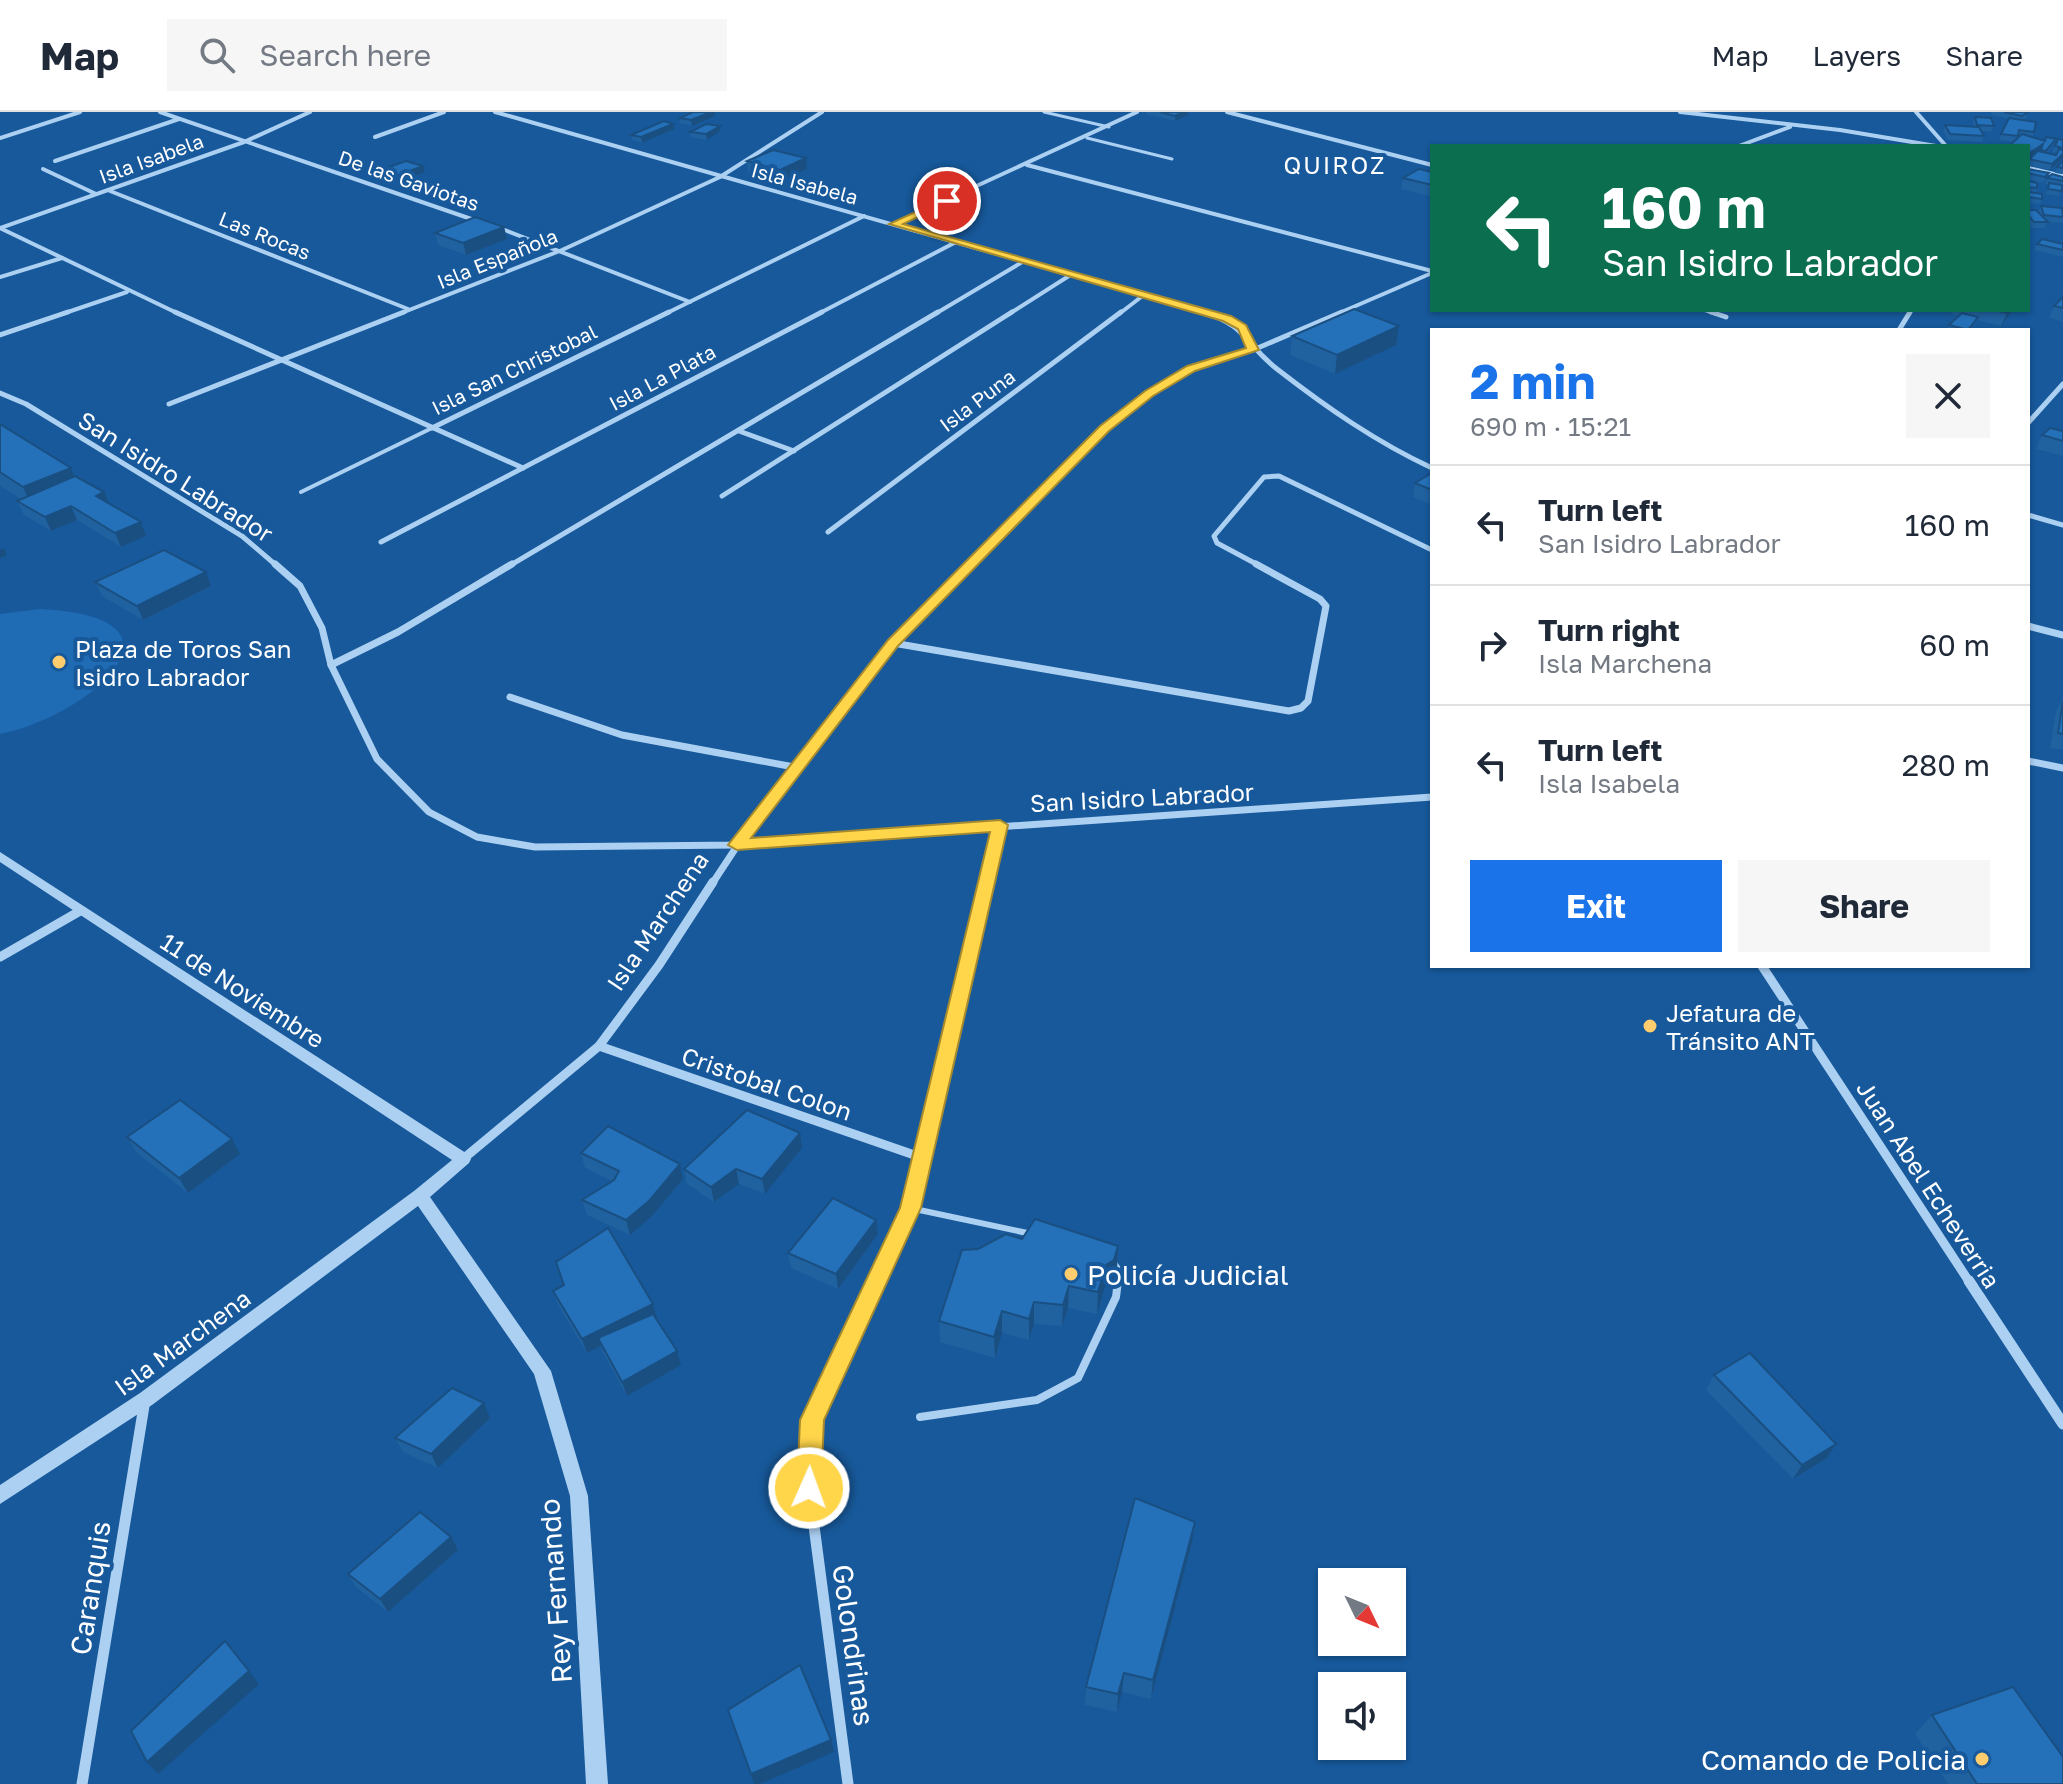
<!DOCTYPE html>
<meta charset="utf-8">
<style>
body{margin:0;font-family:"Golos Text",sans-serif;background:#f6f6f7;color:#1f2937;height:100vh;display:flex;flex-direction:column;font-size:30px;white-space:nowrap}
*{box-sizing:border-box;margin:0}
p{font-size:26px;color:#747a83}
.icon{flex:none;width:44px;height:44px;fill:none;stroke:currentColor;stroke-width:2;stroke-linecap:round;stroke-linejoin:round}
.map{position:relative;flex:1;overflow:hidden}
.panel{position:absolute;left:1430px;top:216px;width:600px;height:640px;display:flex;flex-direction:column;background:#fff;border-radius:0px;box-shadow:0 2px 6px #0004}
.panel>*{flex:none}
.banner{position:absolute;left:1430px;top:32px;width:600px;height:168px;border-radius:0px;box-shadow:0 2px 6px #0004;background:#0b6e4f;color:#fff;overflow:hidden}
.needle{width:52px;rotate:133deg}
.buttons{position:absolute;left:1318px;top:1456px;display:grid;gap:16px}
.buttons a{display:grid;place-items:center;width:88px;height:88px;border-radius:0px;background:#fff;box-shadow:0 2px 6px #0004;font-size:40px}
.pin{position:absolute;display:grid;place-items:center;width:68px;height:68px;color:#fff;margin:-34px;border:4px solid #fff;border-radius:50%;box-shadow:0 2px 8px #0007}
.me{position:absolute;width:88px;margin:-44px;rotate:2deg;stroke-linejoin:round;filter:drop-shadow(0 0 6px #0008)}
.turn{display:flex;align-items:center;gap:28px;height:168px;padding:0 40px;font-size:36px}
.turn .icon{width:104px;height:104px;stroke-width:2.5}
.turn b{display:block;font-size:56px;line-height:68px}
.round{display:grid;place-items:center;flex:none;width:84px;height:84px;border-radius:0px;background:#f6f6f7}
.overview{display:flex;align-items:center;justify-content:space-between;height:136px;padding:0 40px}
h1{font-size:48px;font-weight:700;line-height:60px;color:#1a73e8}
.action{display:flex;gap:16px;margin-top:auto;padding:16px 40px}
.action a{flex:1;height:92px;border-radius:0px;background:#1a73e8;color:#fff;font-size:32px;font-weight:700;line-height:92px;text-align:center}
.action a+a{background:#f6f6f7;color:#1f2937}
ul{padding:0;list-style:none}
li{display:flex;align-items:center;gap:24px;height:120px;padding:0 40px;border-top:2px solid #e0e1e3}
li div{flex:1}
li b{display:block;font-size:30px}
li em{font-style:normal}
header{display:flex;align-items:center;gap:48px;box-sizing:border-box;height:112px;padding:0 40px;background:#fff;border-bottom:2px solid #e0e1e3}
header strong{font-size:38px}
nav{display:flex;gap:44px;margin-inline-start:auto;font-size:28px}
.search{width:560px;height:72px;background:#f6f6f7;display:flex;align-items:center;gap:20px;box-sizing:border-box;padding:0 28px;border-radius:0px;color:#747a83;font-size:30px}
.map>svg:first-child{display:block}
.green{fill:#1f6cb4}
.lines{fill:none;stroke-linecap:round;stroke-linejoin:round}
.service-far3{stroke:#acd0f2;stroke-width:3}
.service-far2{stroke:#acd0f2;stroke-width:4}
.service-far1{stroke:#acd0f2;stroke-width:6}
.service{stroke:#acd0f2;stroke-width:8}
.minor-far4{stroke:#acd0f2;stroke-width:4}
.minor-far3{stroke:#acd0f2;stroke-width:5}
.minor-far2{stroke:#acd0f2;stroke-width:7}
.minor-far1{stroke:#acd0f2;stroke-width:9}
.minor{stroke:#acd0f2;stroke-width:11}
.tertiary{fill:#acd0f2;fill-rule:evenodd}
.wall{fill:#20619f}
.shaded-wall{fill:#1a4f82}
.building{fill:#2571b9;stroke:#1a4f82;stroke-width:2}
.route{fill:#ffd54a;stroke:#a68a30;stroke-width:2}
.poi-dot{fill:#ffcc6e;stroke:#17599b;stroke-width:3}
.labels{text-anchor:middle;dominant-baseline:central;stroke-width:8;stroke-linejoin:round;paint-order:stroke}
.far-street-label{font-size:20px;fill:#fff;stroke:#17599b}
.far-quarter-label{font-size:24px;letter-spacing:2px;fill:#fff;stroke:#17599b}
.street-label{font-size:24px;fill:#fff;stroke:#17599b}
.poi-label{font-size:24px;fill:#fff;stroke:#17599b;text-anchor:start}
.near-poi-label{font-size:28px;fill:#fff;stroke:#17599b;text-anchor:start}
.near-street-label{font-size:28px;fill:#fff;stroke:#17599b}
</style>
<header>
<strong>Map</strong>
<div class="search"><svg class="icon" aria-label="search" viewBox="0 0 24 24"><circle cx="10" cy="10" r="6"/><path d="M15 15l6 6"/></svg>Search here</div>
<nav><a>Map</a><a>Layers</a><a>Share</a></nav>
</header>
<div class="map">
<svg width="2063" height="1672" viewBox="0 0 2063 1672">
<rect width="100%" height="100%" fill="#17599b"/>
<path class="green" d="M40 497C205 505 89 604 0 622V502Z"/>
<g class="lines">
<g class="service-far3">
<polyline points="1044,0 1109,15"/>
<polyline points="1087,26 1172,47"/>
</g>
<polyline class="service-far2" points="301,380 432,316"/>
<g class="service-far1">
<polyline points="910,1096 1032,1122"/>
<polyline points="1114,1151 1119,1158 1118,1171"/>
</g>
<polyline class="service" points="920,1305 1037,1288 1078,1266 1116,1185 1118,1169"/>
<g class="minor-far4">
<polyline points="160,0 480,110"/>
<polyline points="495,0 1209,202"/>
<polyline points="1227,0 1432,53"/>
<polyline points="1680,0 1840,18 1936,34"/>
<polyline points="1916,0 1946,34"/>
<polyline points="375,25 444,0"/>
<polyline points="0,26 80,0"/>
<polyline points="1739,34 1790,15"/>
<polyline points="55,49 179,7"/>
<polyline points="1027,53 1432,159"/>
<polyline points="2028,56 2063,64"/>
<polyline points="43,57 96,82"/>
<polyline points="110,79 408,197"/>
<polyline points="894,112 1137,0"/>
<polyline points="497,115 690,190"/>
<polyline points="0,116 179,202"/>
<polyline points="0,116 244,30 310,0"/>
<polyline points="0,165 62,146"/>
<polyline points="1705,198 1717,202"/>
<polyline points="62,202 127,180"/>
<polyline points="399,202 562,138 720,65 822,0"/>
<polyline points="665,202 864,104"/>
<polyline points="818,202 956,130"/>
<polyline points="935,202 1024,149"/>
<polyline points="1009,202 1072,162"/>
<polyline points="1119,202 1145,182"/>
<polyline points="1337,202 1432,161"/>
<polyline points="1909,202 1911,198"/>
</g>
<g class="minor-far3">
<polyline points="175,200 523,356"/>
<path d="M1202 200C1247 213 1243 230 1277 257 1326 295 1376 330 1432 356"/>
<polyline points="1711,200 1726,205"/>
<polyline points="1899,218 1910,200"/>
<polyline points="0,223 68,200"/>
<polyline points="0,281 26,292 242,424 277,454"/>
<polyline points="169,292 404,200"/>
<polyline points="2028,311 2063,272"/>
<polyline points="432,316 669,200"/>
<polyline points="739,319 794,339"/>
<polyline points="722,384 1012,200"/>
<polyline points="2028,403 2063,413"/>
<polyline points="828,420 1121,200"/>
<polyline points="381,430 822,200"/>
<polyline points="509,454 938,200"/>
<polyline points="969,454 1104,317 1149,281 1191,257 1253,238 1342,200"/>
<polyline points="1260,454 1217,431 1214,424 1264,365 1279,364 1432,438"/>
</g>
<g class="minor-far2">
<polyline points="275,452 300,474 322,516 331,553 377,647 429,700 477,725 535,735 737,733 1432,685"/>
<polyline points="2028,514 2063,523"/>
<polyline points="893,531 1289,599 1301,596 1308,589 1326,494 1320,487 1256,452"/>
<polyline points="331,553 398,520 512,452"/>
<polyline points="510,585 622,623 794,655"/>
<polyline points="2028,649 2063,656"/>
<path d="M712 772C786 657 875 549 970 452"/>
<polyline points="986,772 1000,713"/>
</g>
<g class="minor-far1">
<polyline points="0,845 80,799"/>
<polyline points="1762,854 1970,1171"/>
<polyline points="599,934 923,1046"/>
<polyline points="463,1047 599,934 659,853 713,770"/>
<polyline points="875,1171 910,1096 987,770"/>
</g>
<g class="minor">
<polyline points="1969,1169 2063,1312"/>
<polyline points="82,1672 145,1288"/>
<polyline points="848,1672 809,1376 812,1308 876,1169"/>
</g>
<polygon class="tertiary" points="0,740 469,1043 471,1047 469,1051 430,1085 551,1259 588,1384 608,1672 586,1672 570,1384 534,1262 418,1094 152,1293 0,1392 0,1373 140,1281 414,1079 452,1048 0,750"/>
</g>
<g class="wall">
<polygon points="1146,0 1188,0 1188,3 1175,9 1146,2"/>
<polygon points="1992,0 2028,0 2026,6 2023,8 2034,20 2032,25 2045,29 2056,27 2054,32 2047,41 2056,43 2057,41 2052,40 2058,27 2063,27 2063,46 2050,58 2028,53 2029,47 2036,42 2028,34 2014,30 1999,28 2009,7 1991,3"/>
<polygon points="715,4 692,14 680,11 680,6"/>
<polygon points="1975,5 1994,14 1991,20 1981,19 1984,24 1982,30 1948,28 1943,19 1945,13 1974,15 1973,10"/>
<polygon points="673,12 674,17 642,31 632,28 631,23"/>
<polygon points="720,14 720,19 707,28 691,25 690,20"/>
<polygon points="806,46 807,57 781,69 748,61 747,49"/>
<polygon points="2063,49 2063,61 2062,62 2055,61 2057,55"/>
<polygon points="423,54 425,60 398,70 380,64 378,59"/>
<polygon points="2028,57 2049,61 2046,67 2043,71 2028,67"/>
<polygon points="1432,60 1432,85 1401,77 1403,66"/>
<polygon points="2063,65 2063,77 2062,77 2059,84 2046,82 2049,73 2045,72 2047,66"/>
<polygon points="2028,69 2037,76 2035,81 2042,87 2040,92 2028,91"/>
<polygon points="2041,94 2063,105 2063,111 2047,110 2045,116 2032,116 2028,112 2028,98 2038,100"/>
<polygon points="504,115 507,127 466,143 438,133 435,121"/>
<polygon points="2037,132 2063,132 2063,145 2034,138"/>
<polygon points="2063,185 2063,210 2049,206 2054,194"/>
<polygon points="1952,198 2013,198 2001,214 1977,208 1970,218 1947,218 1949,213 1959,204 1951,202"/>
<polygon points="1399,214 1396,233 1335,262 1290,243 1292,224"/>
<polygon points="0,312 71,356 74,365 108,391 146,424 121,435 77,408 51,419 24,403 17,389 21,387 0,374"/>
<polygon points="2062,319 2063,319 2063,344 2036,337 2042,323"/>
<polygon points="1432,361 1432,393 1413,385 1415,371"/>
<polygon points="95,470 211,474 143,508 102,484"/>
<polygon points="2063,586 2063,638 2050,636 2056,599"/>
<polygon points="127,1025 240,1042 188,1081 136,1040"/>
<polygon points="802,1036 765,1082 739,1072 714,1090 687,1072 684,1057"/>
<polygon points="581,1041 683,1067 652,1104 630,1123 587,1103 582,1088 612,1069 585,1056"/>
<polygon points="878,1122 838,1177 791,1156 788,1141"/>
<polygon points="1022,1127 1118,1134 1117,1156 1113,1170 1105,1175 1097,1202 1068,1196 1062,1214 1034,1212 1029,1228 1002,1221 995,1246 940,1230 939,1209 978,1137"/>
<polygon points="553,1179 653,1192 657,1207 681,1253 627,1284 603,1241 601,1234 587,1241 558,1193"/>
<polygon points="1714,1263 1836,1332 1827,1346 1793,1367 1706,1278"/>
<polygon points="490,1306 438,1356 403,1340 395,1326"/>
<polygon points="451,1425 458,1438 388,1500 356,1475 348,1462"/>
<polygon points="1192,1430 1151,1587 1122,1580 1117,1600 1085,1593 1086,1575"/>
<polygon points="1932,1603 2063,1672 1948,1672 1915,1622"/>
</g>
<g class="shaded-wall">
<polygon points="711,0 715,0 715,4 692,14 691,8"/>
<polygon points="1183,0 1188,0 1188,3 1175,9 1175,4"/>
<polygon points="673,12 674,17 642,31 641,25"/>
<polygon points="720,14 720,19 707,28 706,22"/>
<polygon points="2043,32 2041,38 2028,47 2028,42"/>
<polygon points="2063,42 2063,46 2050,58 2052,52"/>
<polygon points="806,46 807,57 781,69 780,58"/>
<polygon points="423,54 425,60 398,70 396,64"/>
<polygon points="504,115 507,127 466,143 463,131"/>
<polygon points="2009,198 2013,198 2001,214 2007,201"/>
<polygon points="1399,214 1396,233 1335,262 1337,243"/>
<polygon points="71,356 79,376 32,395 23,375"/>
<polygon points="104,380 110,394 96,384"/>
<polygon points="71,394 77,408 51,419 45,405"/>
<polygon points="141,410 146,424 121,435 115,421"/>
<polygon points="4,436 7,443 0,446 0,438"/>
<polygon points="206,460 211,474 143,508 137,494"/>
<polygon points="800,1021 802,1036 765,1082 762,1067"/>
<polygon points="232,1027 240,1042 188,1081 179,1066"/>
<polygon points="680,1052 683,1067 652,1104 630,1123 626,1108"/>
<polygon points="736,1057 739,1072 714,1090 711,1075"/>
<polygon points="876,1108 878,1122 838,1177 836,1162"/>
<polygon points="1118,1134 1117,1156 1113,1170 1105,1175 1097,1202 1098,1180 1106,1153"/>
<polygon points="1069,1174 1068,1196 1062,1214 1063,1193"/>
<polygon points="1034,1190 1034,1212 1029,1228 1029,1207"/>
<polygon points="653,1192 657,1207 598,1226 601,1234 587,1241 582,1227"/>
<polygon points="1002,1199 1002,1221 995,1246 994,1225"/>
<polygon points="677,1239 681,1253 627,1284 622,1270"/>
<polygon points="484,1291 490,1306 438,1356 431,1342"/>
<polygon points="1836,1332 1827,1346 1793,1367 1802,1353"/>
<polygon points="1195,1410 1192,1430 1151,1587 1153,1568"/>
<polygon points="451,1425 458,1438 388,1500 380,1487"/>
<polygon points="249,1559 259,1572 158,1662 147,1650"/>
<polygon points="1124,1561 1122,1580 1117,1600 1118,1582"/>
<polygon points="831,1628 834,1640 760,1672 754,1672 751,1662"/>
</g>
<g class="building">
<polygon points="693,0 711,0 691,8 680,6"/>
<polygon points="1160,0 1183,0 1175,4"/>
<polygon points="2004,0 2028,0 2022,4"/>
<polygon points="1975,5 1991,6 1994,14 1977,13"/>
<polygon points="2009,6 2036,10 2034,20 2019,18 2018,24 2001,22"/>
<polygon points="664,9 673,12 641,25 631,23"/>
<polygon points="706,12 720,14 706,22 690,20"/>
<polygon points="1945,13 1979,15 1984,24 1950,22"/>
<polygon points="2022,22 2045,29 2046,25 2056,27 2046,39 2041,38 2043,32 2028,42 2028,34 2025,34 2027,33 2009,34"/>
<polygon points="2058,27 2063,28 2063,36 2055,34"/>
<polygon points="2059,37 2063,38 2063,42 2052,52 2029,47 2038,39 2056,43"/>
<polygon points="773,38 806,46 780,58 747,49"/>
<polygon points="406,49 423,54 396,64 378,59"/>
<polygon points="2063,49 2063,56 2057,55"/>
<polygon points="1419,57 1432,60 1432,73 1403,66"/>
<polygon points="2028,57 2049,61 2045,65 2028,61"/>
<polygon points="2052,62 2063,65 2063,69 2047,66"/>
<polygon points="2028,69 2037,71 2037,76 2028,75"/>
<polygon points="2049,71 2062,73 2062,79 2048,77"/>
<polygon points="2028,80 2042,82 2042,87 2028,85"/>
<polygon points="2041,94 2062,96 2063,105 2044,103"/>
<polygon points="2028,98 2036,98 2048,110 2034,110 2028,103"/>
<polygon points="475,105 504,115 463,131 435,121"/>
<polygon points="2042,127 2063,132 2063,138 2037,132"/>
<polygon points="2063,185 2063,196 2054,194"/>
<polygon points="1354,197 1399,214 1337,243 1292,224"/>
<polygon points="1993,198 2009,198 2007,201"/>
<polygon points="1962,201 1978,205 1968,218 1949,213"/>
<polygon points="0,312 71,356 23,375 0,360"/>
<polygon points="2050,316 2062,319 2063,319 2063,329 2042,323"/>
<polygon points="1432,361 1432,378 1415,371"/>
<polygon points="75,364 104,380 96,384 141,410 115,421 71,394 45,405 17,389"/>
<polygon points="164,438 206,460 137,494 95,470"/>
<polygon points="2063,589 2063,622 2058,621"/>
<polygon points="180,988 232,1027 179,1066 127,1025"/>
<polygon points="747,998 800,1021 762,1067 736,1057 711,1075 684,1057"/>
<polygon points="608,1014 680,1052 649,1089 626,1108 582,1088 614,1068 619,1059 581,1041"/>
<polygon points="833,1086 876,1108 836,1162 788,1141"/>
<polygon points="1035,1107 1118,1134 1114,1148 1106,1153 1098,1180 1069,1174 1063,1193 1034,1190 1029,1207 1002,1199 994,1225 939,1209 962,1138 978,1137 1006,1122 1022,1127"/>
<polygon points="608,1116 653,1192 582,1227 553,1179 564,1173 556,1150"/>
<polygon points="653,1202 677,1239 622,1270 598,1226"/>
<polygon points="1750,1241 1836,1332 1802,1353 1714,1263"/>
<polygon points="452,1276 484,1291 431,1342 395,1326"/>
<polygon points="1135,1386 1195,1410 1153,1568 1124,1561 1118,1582 1086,1575"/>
<polygon points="420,1400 451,1425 380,1487 348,1462"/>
<polygon points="225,1529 249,1559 147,1650 131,1619"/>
<polygon points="800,1553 831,1628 751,1662 728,1598"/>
<polygon points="2013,1575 2063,1645 2063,1672 1977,1672 1932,1603"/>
</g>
<polygon class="route" points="944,87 952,89 903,112 1231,204 1246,213 1259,238 1195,259 1153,284 1109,319 898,534 751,726 1000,708 1008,713 921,1096 824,1308 821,1376 818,1384 809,1387 801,1384 797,1376 800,1308 900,1096 990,720 737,738 728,733 888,528 1100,314 1145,279 1187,254 1246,236 1238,217 1223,209 889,112"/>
<g class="poi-dot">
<circle cx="59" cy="550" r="8"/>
<circle cx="1650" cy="914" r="8"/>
<circle cx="1071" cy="1162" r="8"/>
<circle cx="1982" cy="1647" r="8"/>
</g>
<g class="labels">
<g class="far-street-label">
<text transform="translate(151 46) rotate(-20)">Isla Isabela</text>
<text transform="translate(409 68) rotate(19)">De las Gaviotas</text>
<text transform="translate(805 71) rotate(15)">Isla Isabela</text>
<text transform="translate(265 123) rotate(22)">Las Rocas</text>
<text transform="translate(497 146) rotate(-22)">Isla Española</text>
<text transform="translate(514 257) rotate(-26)">Isla San Christobal</text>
<text transform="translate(662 265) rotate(-28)">Isla La Plata</text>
<text transform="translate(977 288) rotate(-37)">Isla Puna</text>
</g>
<g class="far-quarter-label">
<text x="1335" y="52">QUIROZ</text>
</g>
<g class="street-label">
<text transform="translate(176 364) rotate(32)">San Isidro Labrador</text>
<text transform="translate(1142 685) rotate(-3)">San Isidro Labrador</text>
<text transform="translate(657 809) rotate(-56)">Isla Marchena</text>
<text transform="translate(243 878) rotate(33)">11 de Noviembre</text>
<text transform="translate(767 971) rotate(19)">Cristobal Colon</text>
<text transform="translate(1929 1072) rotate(57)">Juan Abel Echeverria</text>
<text transform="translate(182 1230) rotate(-36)">Isla Marchena</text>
</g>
<g class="poi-label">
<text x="75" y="536">Plaza de Toros San<tspan x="75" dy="28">Isidro Labrador</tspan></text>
<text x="1666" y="900">Jefatura de<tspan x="1666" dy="28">Tránsito ANT</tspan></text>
</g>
<g class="near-poi-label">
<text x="1087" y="1162">Policía Judicial</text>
<text x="1966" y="1647" text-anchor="end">Comando de Policia</text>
</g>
<g class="near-street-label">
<text transform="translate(90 1476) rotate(-81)">Caranquis</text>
<text transform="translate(555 1479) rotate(-94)">Rey Fernando</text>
<text transform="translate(854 1533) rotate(82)">Golondrinas</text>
</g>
</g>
</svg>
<div class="buttons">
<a><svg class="needle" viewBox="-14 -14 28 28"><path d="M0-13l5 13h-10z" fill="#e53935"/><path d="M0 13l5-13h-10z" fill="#747a83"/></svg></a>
<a><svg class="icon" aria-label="sound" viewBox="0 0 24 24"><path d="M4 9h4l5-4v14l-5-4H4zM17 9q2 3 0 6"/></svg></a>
</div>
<div class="pin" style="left:947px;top:89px;background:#d93025"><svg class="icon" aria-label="arrive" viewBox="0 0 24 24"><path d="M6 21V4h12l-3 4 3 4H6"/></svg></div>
<svg class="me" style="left:809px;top:1376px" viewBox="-20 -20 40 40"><circle r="17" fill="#ffd54a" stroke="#fff" stroke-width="3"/><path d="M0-11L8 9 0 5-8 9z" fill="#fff"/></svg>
<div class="banner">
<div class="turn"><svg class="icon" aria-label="left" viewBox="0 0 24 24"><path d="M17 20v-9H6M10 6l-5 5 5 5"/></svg><div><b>160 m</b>San Isidro Labrador</div></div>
</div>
<section class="panel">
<div class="overview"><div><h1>2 min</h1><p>690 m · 15:21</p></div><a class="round"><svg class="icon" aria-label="close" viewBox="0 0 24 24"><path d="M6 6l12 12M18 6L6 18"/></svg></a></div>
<ul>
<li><svg class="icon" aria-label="left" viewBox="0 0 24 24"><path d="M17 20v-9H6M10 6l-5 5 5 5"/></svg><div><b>Turn left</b><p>San Isidro Labrador</p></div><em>160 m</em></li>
<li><svg class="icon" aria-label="right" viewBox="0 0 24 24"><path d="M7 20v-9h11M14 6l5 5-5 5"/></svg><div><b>Turn right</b><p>Isla Marchena</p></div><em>60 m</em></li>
<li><svg class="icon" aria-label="left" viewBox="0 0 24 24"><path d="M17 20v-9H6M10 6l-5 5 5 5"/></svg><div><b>Turn left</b><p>Isla Isabela</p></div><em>280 m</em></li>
</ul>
<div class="action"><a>Exit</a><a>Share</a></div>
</section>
</div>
